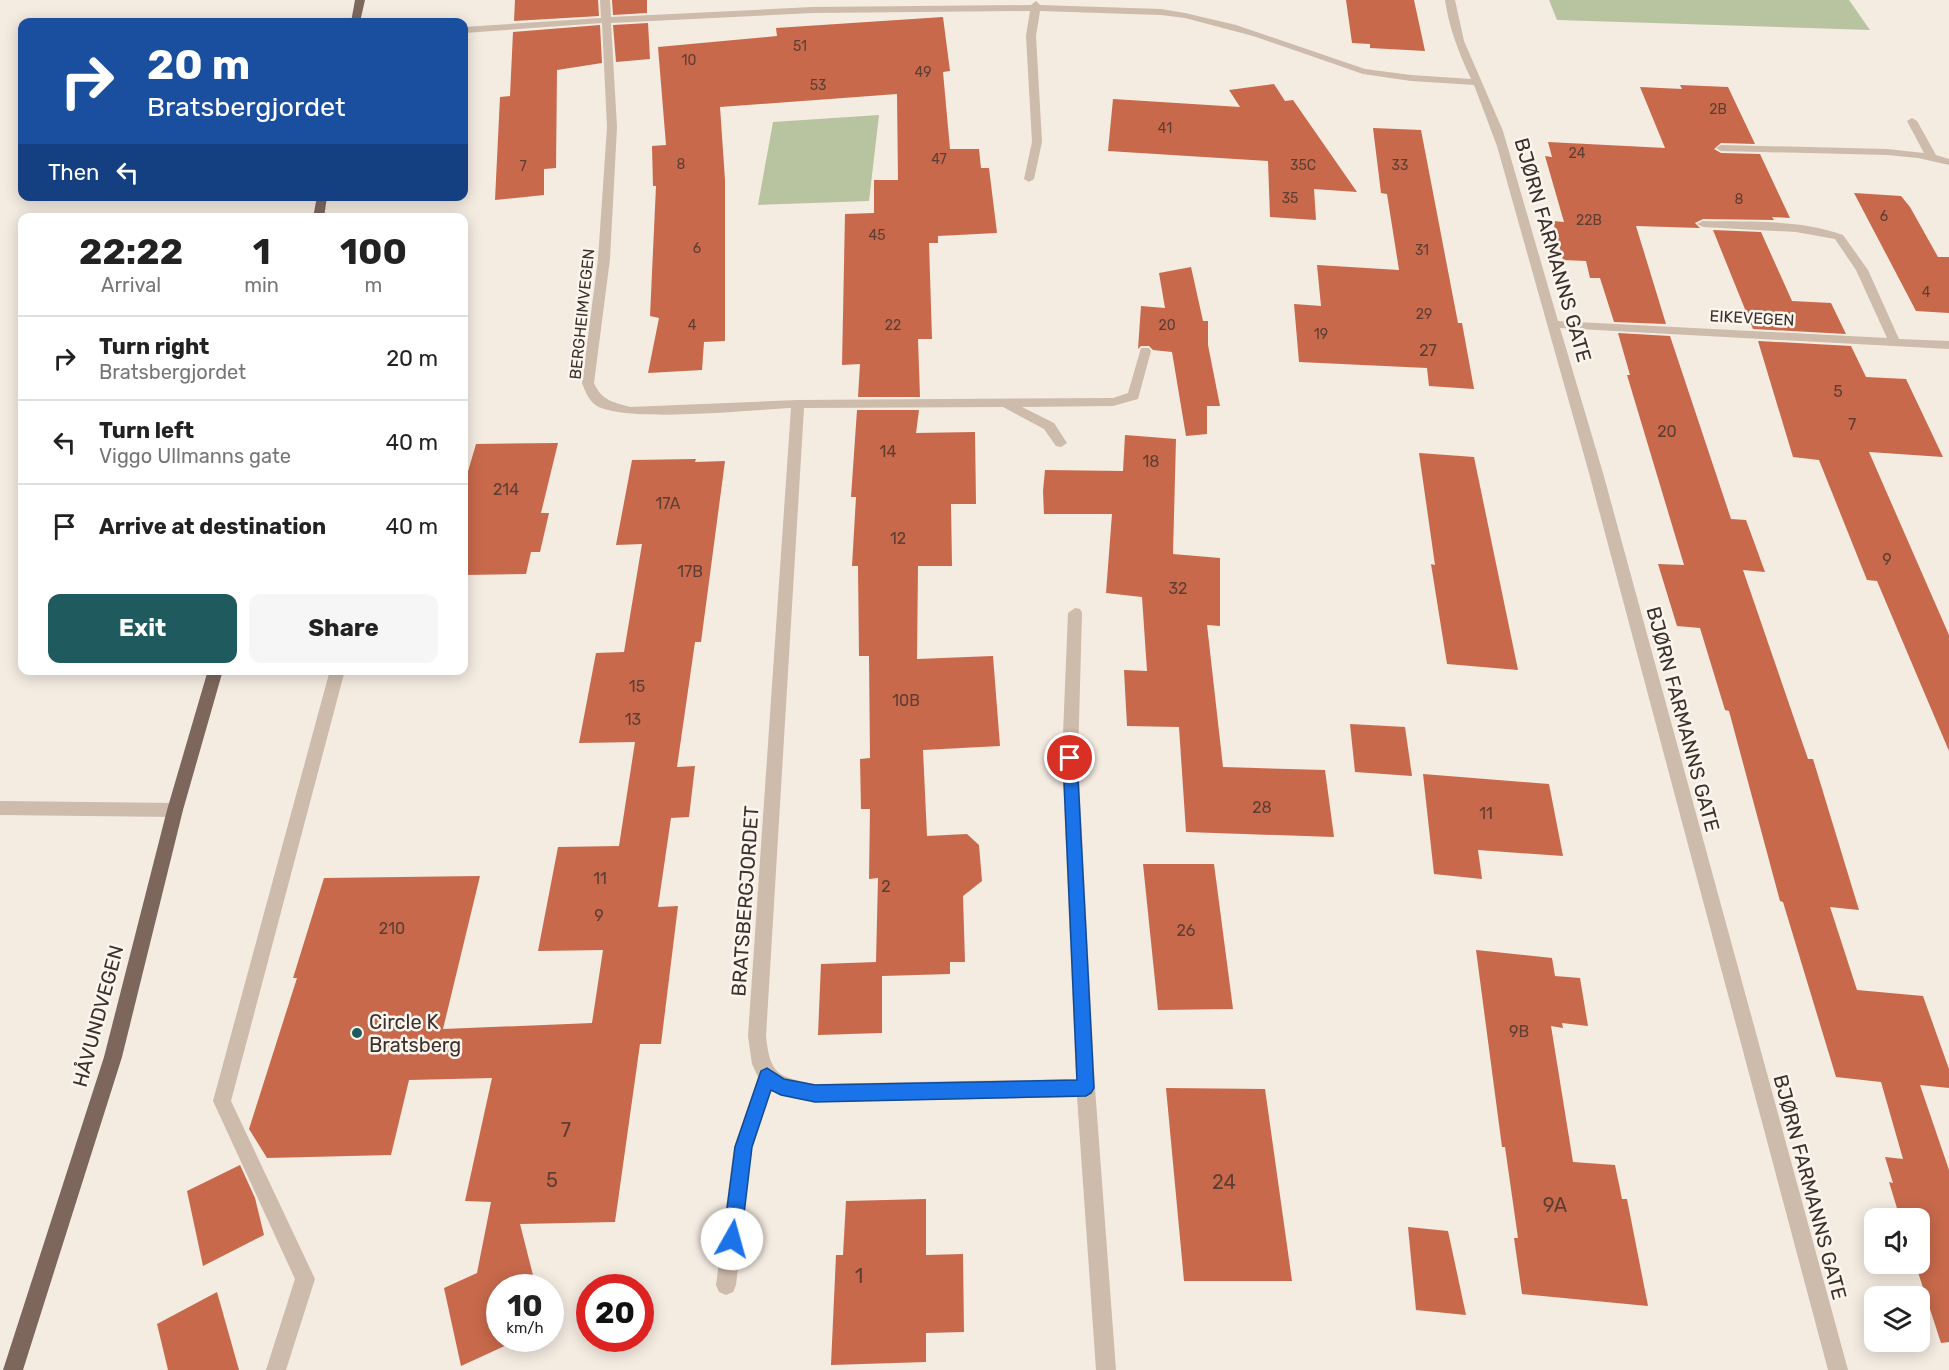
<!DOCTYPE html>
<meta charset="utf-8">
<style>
body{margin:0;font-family:Rubik,sans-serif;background:#f6f6f6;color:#222;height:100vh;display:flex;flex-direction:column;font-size:22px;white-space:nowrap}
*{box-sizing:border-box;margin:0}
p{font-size:20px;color:#767676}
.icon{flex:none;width:33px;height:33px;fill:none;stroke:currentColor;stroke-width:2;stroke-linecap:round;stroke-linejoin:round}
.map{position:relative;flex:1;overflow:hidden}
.drawer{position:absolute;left:18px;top:213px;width:450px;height:462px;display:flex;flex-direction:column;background:#fff;border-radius:12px;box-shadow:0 3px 15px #0003}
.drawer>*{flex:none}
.top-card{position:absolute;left:18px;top:18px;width:450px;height:183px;border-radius:12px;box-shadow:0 3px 15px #0003;background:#1a4fa0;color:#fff;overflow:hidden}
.fabs{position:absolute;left:1864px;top:1208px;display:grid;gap:12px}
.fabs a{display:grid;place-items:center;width:66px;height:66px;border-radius:12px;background:#fff;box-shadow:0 3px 15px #0003;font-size:30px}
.speed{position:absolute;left:486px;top:1274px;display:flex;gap:12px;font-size:30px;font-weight:700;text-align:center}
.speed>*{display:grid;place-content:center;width:78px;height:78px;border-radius:50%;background:#fff;box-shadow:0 3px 15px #0003;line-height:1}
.speed small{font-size:15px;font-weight:400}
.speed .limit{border:9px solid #d22;background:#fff;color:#111}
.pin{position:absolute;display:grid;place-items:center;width:51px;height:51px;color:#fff;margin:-26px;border:3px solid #fff;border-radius:50%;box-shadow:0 2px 6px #0007}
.me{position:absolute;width:66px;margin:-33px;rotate:7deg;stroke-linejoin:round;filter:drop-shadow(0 0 4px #0008)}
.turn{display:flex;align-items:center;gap:21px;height:126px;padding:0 30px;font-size:27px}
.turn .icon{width:78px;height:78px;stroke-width:2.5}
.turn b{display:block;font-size:42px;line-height:51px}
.then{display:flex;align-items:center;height:57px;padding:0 30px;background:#0003;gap:12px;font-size:22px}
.eta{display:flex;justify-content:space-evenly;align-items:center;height:102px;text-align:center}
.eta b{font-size:36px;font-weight:700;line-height:42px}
.button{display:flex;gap:12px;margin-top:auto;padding:12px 30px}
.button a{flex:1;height:69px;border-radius:12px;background:#1f5a5e;color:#fff;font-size:24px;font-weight:700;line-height:69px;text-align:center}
.button a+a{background:#f6f6f6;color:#222}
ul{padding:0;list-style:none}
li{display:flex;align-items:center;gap:18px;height:84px;padding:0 30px;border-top:2px solid #e0e0e0}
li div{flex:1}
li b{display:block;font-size:22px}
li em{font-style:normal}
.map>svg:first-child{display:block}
.green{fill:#b8c4a0}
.building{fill:#c8694b}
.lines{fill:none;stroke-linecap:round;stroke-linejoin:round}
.minor{fill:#cdbbac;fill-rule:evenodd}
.major{fill:#7d675c;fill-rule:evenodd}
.route{fill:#1a73e8;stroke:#114b97;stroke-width:1.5}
.poi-dot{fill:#1f5a5e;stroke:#fbf5ee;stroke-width:2}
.labels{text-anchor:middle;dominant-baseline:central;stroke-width:5;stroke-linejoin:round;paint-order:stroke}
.far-number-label{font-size:14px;fill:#5e3e33}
.far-street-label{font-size:16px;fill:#3b302b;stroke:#fbf5ee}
.number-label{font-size:16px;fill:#5e3e33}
.street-label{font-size:20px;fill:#3b302b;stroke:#fbf5ee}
.poi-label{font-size:20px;fill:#3b302b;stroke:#fbf5ee;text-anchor:start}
.near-number-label{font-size:20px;fill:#5e3e33}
</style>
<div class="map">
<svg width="1949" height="1370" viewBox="0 0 1949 1370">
<rect width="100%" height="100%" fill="#f4ebe1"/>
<g class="green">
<polygon points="1549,0 1849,0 1870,30 1557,20"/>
<polygon points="879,115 869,201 758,205 773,122"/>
</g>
<g class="building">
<polygon points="515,0 598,0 599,16 514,21"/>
<polygon points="612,0 647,0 647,13 613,15"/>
<polygon points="1346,0 1414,0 1425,51 1370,48 1370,44 1352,43"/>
<polygon points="943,17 950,71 943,72 950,149 979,149 981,168 989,168 997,233 938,236 938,243 929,243 932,339 918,339 920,397 858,397 860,364 842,365 845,214 874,213 874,180 898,180 897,94 720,107 725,180 725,341 704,342 702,370 648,373 659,318 650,316 656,186 653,186 652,146 666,145 658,47 777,36 776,28"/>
<polygon points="648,23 650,59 616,62 613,25"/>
<polygon points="600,25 602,63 557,70 556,168 544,169 544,195 495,200 500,97 510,96 513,32"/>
<polygon points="1274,84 1285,101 1293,100 1357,192 1314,189 1316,220 1270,217 1268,161 1108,151 1113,99 1240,107 1229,90"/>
<polygon points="1680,85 1728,87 1755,144 1721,143 1714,149 1721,153 1760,154 1790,218 1772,217 1774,220 1703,219 1695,223 1700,228 1636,226 1666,324 1614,322 1600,278 1590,278 1586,261 1563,260 1553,221 1564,222 1545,156 1552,157 1548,142 1665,148 1640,87 1682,89"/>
<polygon points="1373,128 1421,130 1458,323 1462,323 1474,389 1429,386 1427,368 1299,362 1294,304 1321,306 1317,265 1399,270 1387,194 1381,193"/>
<polygon points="1854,193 1901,196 1910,207 1938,257 1949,257 1949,313 1916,311"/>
<polygon points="1713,230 1761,232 1792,301 1831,303 1846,334 1753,329"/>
<polygon points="1191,267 1203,321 1208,321 1208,345 1220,406 1207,406 1207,434 1186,436 1172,352 1153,350 1149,346 1141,346 1138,349 1141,306 1165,308 1159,273"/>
<polygon points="1618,333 1670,336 1731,519 1746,520 1765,572 1743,570 1808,759 1813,759 1859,910 1830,907 1857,990 1923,996 1949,1069 1949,1088 1920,1085 1949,1170 1949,1342 1941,1343 1915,1263 1920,1263 1920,1218 1900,1218 1889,1182 1893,1183 1885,1157 1903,1159 1881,1082 1836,1077 1783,902 1780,901 1729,711 1725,710 1700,628 1677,626 1658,564 1684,565 1627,375 1630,375"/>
<polygon points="1758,341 1851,346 1866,377 1906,379 1943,457 1869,452 1949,635 1949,751 1877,581 1867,580 1819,460 1793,457"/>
<polygon points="857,410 919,410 916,433 975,432 976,504 951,504 952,566 918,566 917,659 993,656 1000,746 923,750 927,836 967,834 979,845 982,881 963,896 965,962 950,962 950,974 882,976 882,1033 818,1035 821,964 876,962 878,878 869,879 870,809 861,809 860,759 870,758 869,656 859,656 858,566 852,566 856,497 851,497"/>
<polygon points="1125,435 1176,439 1173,554 1220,558 1220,626 1207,625 1223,767 1325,770 1334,837 1186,832 1179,727 1127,726 1124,670 1147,671 1142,597 1106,593 1112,514 1044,514 1043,491 1045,470 1123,471"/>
<polygon points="558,443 541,513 549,513 540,552 531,552 526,574 464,575 464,485 476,444"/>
<polygon points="1419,453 1474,457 1518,670 1447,664 1431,564 1435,565"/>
<polygon points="696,459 695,462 725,461 701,642 695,642 677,767 695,766 689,817 671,818 658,907 678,906 661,1044 640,1044 615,1222 520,1224 536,1287 500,1287 500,1338 522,1338 461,1366 444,1288 477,1273 491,1202 465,1201 492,1078 409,1080 391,1155 267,1158 249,1129 297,978 293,978 324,878 480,876 443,1029 592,1023 603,950 538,951 558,847 619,846 635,742 579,743 596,653 624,652 642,544 616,545 632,460"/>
<polygon points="1350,724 1405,727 1412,776 1355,772"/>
<polygon points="1423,774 1549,784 1563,856 1478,850 1482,879 1434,874"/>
<polygon points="1143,864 1214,864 1233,1009 1158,1010"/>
<polygon points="1476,950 1552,958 1555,976 1580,978 1588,1026 1562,1023 1563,1028 1551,1026 1573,1162 1615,1165 1622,1199 1627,1199 1648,1306 1522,1294 1514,1238 1518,1238 1505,1147 1502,1147"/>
<polygon points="1166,1088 1265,1089 1292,1281 1184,1281"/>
<polygon points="240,1165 255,1198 264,1235 203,1266 187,1191"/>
<polygon points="926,1199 926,1255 963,1254 964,1332 926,1333 926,1362 831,1365 836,1255 843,1255 846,1201"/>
<polygon points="1408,1227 1448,1231 1466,1315 1416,1310"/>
<polygon points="217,1292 239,1370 168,1370 157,1324"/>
</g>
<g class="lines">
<g class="minor">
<path d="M600 0H610L611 17 812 7 1031 5 1036 1 1040 5 1161 9 1185 13 1236 25 1365 69 1411 75 1471 79C1459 53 1449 28 1445 0H1455L1464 41 1503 131 1558 321 1887 338 1856 270 1835 239 1796 232 1703 227 1697 224 1703 221C1748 222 1800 219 1843 235L1868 270 1899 339 1949 341V349L1560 328 1603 473 1848 1370H1828L1589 473 1497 146 1474 85 1411 81 1363 74 1253 36 1185 18 1161 15 1040 11 1036 36 1042 142 1034 179 1029 182 1024 179 1032 142 1026 36 1030 11 812 13 611 23 617 127 610 259 594 383C602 401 613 402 630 407L798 400 1113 398 1128 393 1141 348H1149L1151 351 1138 399 1113 406 1022 407 1054 423 1067 443 1061 447 1056 446 1044 429 1003 407 804 408 766 1036C770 1075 778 1077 815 1084L1076 1079 1062 758 1068 613 1075 608 1080 609 1082 613 1078 758 1095 1088 1116 1370H1096L1077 1097 815 1102 771 1090 752 1147 736 1285 733 1292 726 1295 719 1292 716 1285 734 1147 758 1077 752 1064 748 1036 791 408C751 410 628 423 597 406 589 401 585 391 582 383L598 259 607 127 602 23 464 33V27L601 18Z"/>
<polygon points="1912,118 1917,121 1936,155 1949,159 1949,165 1918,158 1887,155 1721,151 1716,148 1721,145 1887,149 1924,153 1907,121"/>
<polygon points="330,670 345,670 231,1101 315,1279 286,1370 266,1370 295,1279 213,1101"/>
<polygon points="0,801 175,803 181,805 183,810 181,815 175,817 0,815"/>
</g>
<g class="major">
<polygon points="355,0 365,0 360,22 351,22"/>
<polygon points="317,196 327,196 324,218 313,218"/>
<polygon points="208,670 223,670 183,810 122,1057 23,1370 3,1370 104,1057 167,810"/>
</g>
</g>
<polygon class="route" points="1070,753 1077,758 1094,1088 1091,1093 1086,1096 815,1102 781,1095 771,1090 752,1147 741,1239 739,1245 732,1248 726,1245 723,1239 735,1147 761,1071 767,1068 784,1079 815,1085 1077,1080 1063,758"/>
<circle class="poi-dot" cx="357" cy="1033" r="6"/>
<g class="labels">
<g class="far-number-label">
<text x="800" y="46">51</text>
<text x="689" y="60">10</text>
<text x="923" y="72">49</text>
<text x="818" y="85">53</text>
<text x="1718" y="109">2B</text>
<text x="1165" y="128">41</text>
<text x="1577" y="153">24</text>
<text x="939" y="159">47</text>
<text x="681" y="164">8</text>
<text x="1303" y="165">35C</text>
<text x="1400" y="165">33</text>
<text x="523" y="166">7</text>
<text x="1290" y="198">35</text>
<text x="1739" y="199">8</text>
<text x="1884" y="216">6</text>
<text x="1589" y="220">22B</text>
<text x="877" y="235">45</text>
<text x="697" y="248">6</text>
<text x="1422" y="250">31</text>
<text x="1926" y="292">4</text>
<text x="1424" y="314">29</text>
<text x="692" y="325">4</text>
<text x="893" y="325">22</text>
<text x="1167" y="325">20</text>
<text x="1321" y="334">19</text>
</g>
<g class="far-street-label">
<text transform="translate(582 314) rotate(-84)">BERGHEIMVEGEN</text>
<text transform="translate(1752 318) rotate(3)">EIKEVEGEN</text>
</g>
<g class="number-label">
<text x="1428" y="350">27</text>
<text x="1838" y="391">5</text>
<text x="1852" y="424">7</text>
<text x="1667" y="431">20</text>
<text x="888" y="451">14</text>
<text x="1151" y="461">18</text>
<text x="506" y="489">214</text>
<text x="668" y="503">17A</text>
<text x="898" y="538">12</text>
<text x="1887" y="559">9</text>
<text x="690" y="571">17B</text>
<text x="1178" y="588">32</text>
<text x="637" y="686">15</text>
<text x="906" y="700">10B</text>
<text x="633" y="719">13</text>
<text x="1262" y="807">28</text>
<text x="1486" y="813">11</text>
<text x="600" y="878">11</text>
<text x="886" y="886">2</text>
<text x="599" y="915">9</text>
<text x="392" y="928">210</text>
<text x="1186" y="930">26</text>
<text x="1519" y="1031">9B</text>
</g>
<g class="street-label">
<text transform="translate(1553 250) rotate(74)">BJØRN FARMANNS GATE</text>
<text transform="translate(1683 719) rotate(75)">BJØRN FARMANNS GATE</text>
<text transform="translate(745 901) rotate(-86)">BRATSBERGJORDET</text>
<text transform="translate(98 1016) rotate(-75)">HÅVUNDVEGEN</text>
<text transform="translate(1810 1187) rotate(75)">BJØRN FARMANNS GATE</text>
</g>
<g class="poi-label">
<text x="369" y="1022">Circle K<tspan x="369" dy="23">Bratsberg</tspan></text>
</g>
<g class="near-number-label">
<text x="566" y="1130">7</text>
<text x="552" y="1180">5</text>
<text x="1224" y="1182">24</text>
<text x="1555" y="1205">9A</text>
<text x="859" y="1276">1</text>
</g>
</g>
</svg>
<div class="fabs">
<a><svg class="icon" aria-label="sound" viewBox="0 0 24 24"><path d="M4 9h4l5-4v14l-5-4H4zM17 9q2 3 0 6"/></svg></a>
<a><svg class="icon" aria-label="layers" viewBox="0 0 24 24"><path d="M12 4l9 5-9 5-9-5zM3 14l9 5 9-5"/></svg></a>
</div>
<div class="speed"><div>10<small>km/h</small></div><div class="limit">20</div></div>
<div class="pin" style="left:1070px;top:758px;background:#d93025"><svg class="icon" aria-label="arrive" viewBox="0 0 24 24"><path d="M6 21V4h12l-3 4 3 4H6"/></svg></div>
<svg class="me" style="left:732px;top:1239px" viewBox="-20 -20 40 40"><circle r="19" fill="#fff"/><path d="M0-13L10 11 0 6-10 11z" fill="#1a73e8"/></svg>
<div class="top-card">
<div class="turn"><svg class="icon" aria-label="right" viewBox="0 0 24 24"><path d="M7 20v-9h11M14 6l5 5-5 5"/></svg><div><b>20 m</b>Bratsbergjordet</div></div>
<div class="then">Then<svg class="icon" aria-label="left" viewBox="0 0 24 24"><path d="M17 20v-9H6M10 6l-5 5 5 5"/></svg></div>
</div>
<section class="drawer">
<div class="eta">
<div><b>22:22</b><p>Arrival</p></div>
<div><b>1</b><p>min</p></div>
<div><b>100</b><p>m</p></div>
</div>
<ul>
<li><svg class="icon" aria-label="right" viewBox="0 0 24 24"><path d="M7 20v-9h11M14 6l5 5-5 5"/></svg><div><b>Turn right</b><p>Bratsbergjordet</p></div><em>20 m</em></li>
<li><svg class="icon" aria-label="left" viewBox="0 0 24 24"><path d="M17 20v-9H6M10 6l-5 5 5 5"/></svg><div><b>Turn left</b><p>Viggo Ullmanns gate</p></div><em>40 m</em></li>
<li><svg class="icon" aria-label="arrive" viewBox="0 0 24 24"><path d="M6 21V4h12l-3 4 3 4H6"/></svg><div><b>Arrive at destination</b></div><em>40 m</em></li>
</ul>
<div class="button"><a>Exit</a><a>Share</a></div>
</section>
</div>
